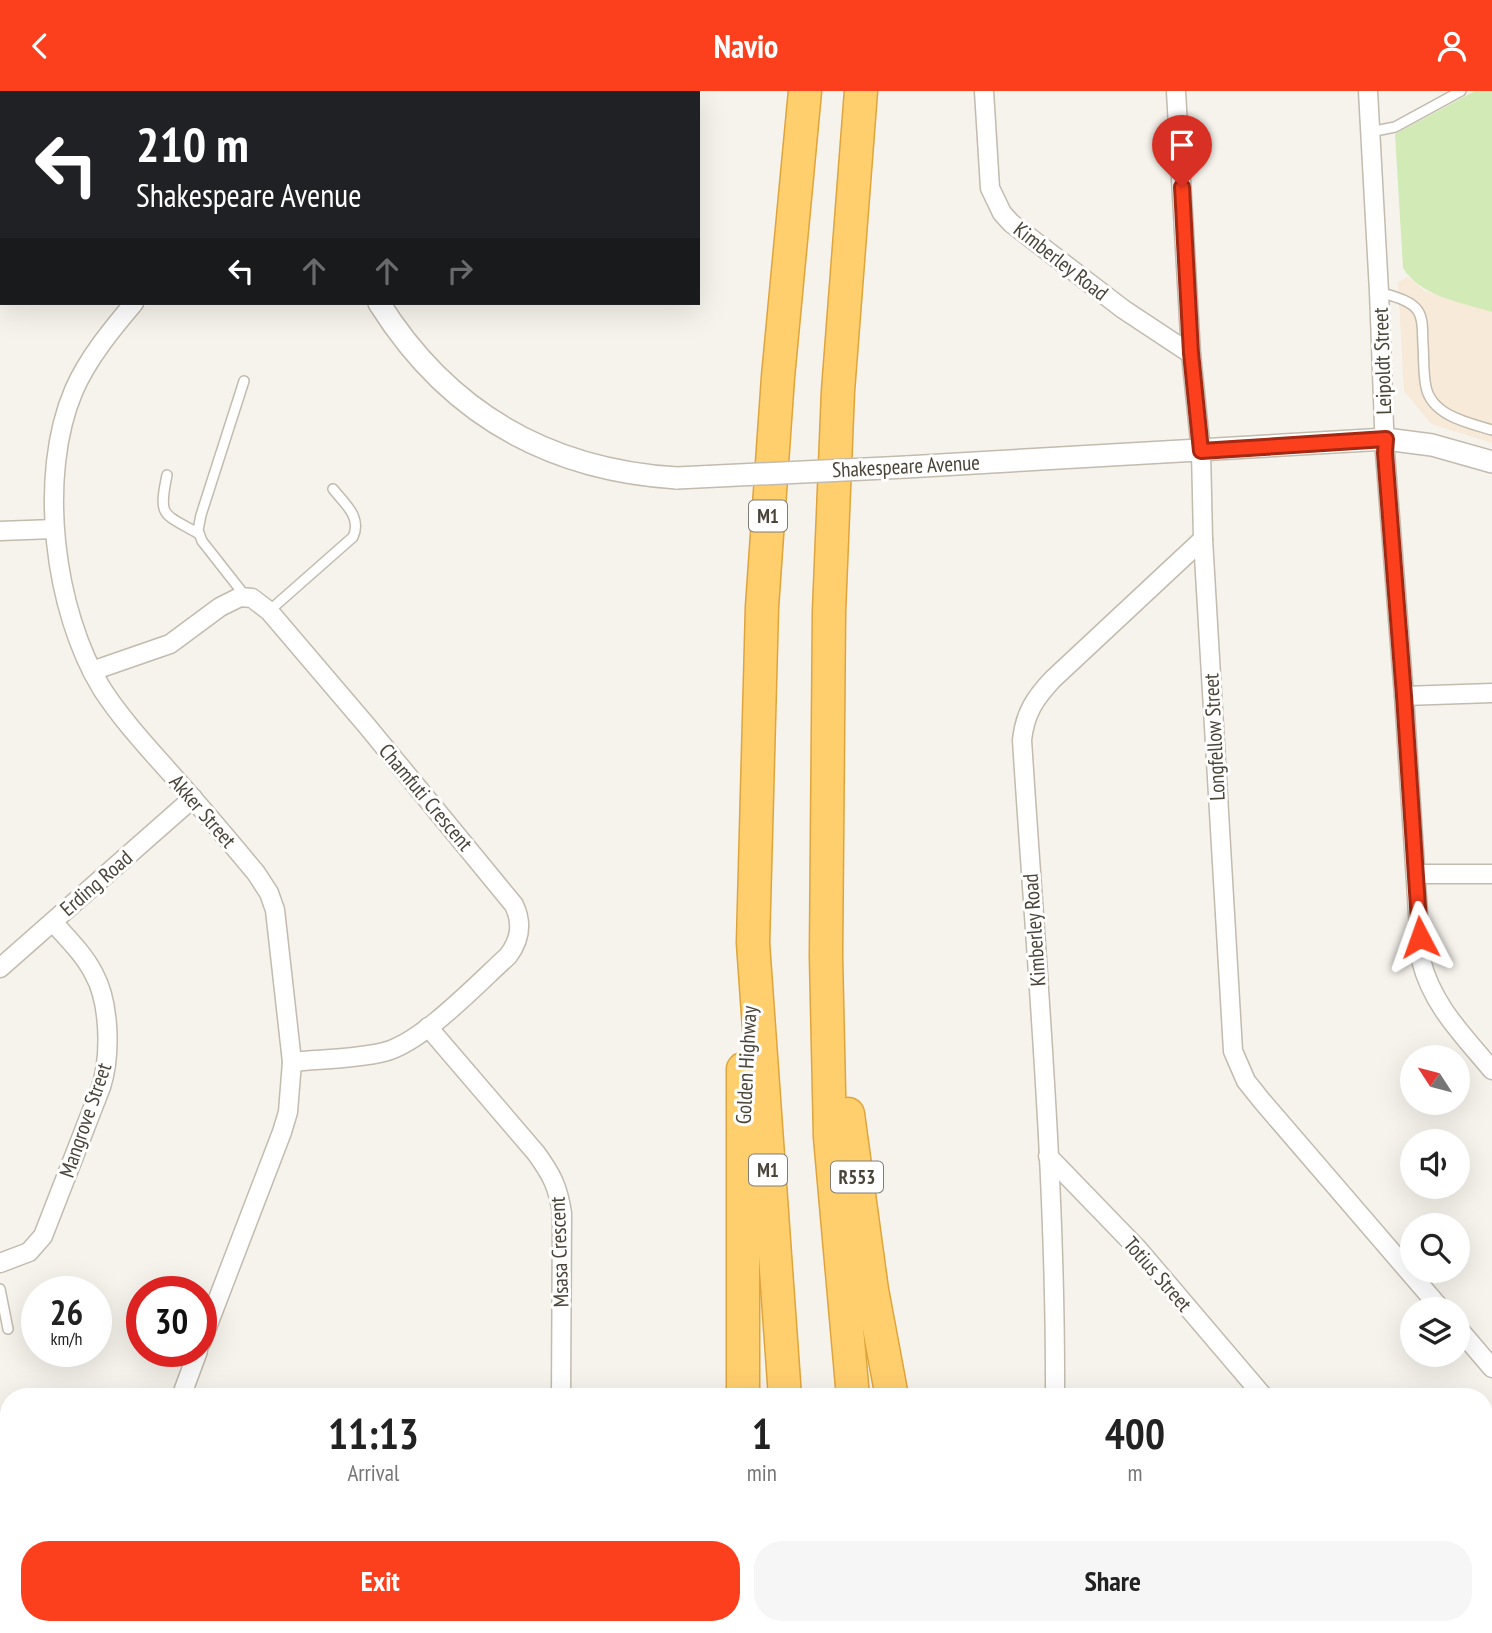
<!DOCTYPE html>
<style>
body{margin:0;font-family:"PT Sans Narrow",sans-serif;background:#f6f6f6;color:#222;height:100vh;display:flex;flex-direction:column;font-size:26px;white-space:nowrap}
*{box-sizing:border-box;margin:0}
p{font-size:23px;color:#767676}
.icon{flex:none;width:38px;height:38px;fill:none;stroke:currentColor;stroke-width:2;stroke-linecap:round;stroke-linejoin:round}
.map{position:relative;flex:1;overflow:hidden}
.panel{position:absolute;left:0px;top:1297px;width:1493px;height:247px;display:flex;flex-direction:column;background:#fff;border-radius:28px 28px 0 0;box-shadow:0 7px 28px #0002}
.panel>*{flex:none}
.hud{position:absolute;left:0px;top:0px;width:700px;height:214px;box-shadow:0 7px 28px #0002;background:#202124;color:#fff;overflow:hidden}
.needle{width:46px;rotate:306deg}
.tools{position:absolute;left:1400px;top:954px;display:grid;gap:14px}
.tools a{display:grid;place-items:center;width:70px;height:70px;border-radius:50%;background:#fff;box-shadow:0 7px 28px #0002;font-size:35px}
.speed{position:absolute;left:21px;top:1185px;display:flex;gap:14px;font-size:35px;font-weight:700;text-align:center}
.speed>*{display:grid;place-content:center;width:91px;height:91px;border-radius:50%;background:#fff;box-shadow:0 7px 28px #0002;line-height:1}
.speed small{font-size:18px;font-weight:400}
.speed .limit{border:10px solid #d22;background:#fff;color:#111}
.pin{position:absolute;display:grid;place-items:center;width:60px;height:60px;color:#fff;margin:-72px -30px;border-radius:50% 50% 50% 0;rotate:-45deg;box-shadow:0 0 7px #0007}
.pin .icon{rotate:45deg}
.me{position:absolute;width:77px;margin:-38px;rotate:356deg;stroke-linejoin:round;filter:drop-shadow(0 0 5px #0008)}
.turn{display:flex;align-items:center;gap:24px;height:147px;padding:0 21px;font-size:32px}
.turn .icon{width:91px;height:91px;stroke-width:2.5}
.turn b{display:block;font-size:49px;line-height:60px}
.lanes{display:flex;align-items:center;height:66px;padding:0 21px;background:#0003;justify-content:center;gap:35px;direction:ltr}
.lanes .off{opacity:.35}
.eta{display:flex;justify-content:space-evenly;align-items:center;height:119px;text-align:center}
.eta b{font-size:42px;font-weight:700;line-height:49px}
.cta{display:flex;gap:14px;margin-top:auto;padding:14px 21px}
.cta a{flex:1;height:80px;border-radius:28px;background:#fc3f1d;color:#fff;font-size:28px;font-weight:700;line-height:80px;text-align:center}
.cta a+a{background:#f6f6f6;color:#222}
header{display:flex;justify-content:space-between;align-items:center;height:91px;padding:0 21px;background:#fc3f1d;color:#fff;font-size:32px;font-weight:700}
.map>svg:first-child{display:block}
.commercial{fill:#f7ead8}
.green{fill:#d2eab5}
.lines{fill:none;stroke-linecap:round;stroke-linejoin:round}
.stream{stroke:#a9d4f2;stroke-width:4.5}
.service-casing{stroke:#c2bbae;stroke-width:12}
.minor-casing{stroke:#c2bbae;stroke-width:21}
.tertiary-casing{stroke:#c2bbae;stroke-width:24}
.motorway-casing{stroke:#e0a43c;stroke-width:35}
.service{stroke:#fff;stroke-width:9}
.minor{stroke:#fff;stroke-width:18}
.tertiary{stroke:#fff;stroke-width:21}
.motorway{stroke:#ffcf6e;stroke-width:32}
.tertiary-bridge-casing{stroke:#c2bbae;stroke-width:24;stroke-linecap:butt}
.tertiary-bridge{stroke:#fff;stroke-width:21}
.route-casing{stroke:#a42913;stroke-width:18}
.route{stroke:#fc3f1d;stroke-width:12}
.labels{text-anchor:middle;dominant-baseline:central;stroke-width:6;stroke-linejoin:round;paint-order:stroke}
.shield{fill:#fff;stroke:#817c74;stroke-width:2}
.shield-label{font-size:19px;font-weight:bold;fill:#4b4439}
.street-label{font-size:21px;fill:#4b4439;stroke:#fff}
</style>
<header><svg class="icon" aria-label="back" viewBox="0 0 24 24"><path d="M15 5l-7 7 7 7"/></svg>Navio<svg class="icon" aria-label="person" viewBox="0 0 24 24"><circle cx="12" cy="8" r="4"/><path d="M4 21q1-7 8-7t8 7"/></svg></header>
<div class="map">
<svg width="1492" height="1542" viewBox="0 0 1492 1542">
<rect width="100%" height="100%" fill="#f6f3ec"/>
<polygon class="commercial" points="1408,186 1425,200 1492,221 1492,352 1431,333 1404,300 1398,191"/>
<path class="green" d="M1475 0H1492V221C1461 211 1421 206 1403 177L1395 43Z"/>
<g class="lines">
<polyline class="stream" points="0,1444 9,1461"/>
<defs>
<g id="service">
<polyline points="1370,41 1395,36 1461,0"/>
<path d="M1379 201C1392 205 1411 209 1418 220 1424 229 1422 242 1423 253 1424 267 1423 282 1426 296 1432 325 1469 332 1492 339"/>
<polyline points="244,290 201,424 198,439 202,450 246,506"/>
<path d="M167 384C158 427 163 422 199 443"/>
<path d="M269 520 353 446C362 426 345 413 333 398"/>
<polyline points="0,1198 8,1238"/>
</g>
<g id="minor">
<polyline points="984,0 990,97 1002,122 1011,132 1123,218 1191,263"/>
<polyline points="1176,0 1191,263 1201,360 1203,448 1233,960 1246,990 1262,1010 1441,1218"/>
<path d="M1368 0 1379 201 1385 362 1404 605 1421 869C1432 914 1463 944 1492 979"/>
<polyline points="66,2 67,0"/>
<polyline points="0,146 2,145"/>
<path d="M134 212C112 238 88 267 74 299 37 385 54 520 102 598 124 632 153 662 180 693 206 722 231 752 256 782L269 802 275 819 292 971 288 1021 282 1041 201 1252"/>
<polyline points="0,440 54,438"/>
<path d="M92 580 170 553 220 516 240 506 252 507 269 520 367 635 514 814C523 833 520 849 508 865 478 892 422 952 384 961 355 968 322 968 292 971"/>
<polyline points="1404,605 1492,602"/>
<polyline points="1416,783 1492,783"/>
<polyline points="0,877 193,707"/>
<path d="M428 936 536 1062C552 1084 558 1096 562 1122L561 1306"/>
<polyline points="1048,1065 1138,1158 1264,1306"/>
<path d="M0 1172 29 1161 43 1145 101 996C111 965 110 912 94 883 84 863 67 847 53 831"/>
<polyline points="1458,1237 1492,1277"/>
<polyline points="181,1306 198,1260"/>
<path d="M1055 1306C1056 1087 1036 867 1022 649 1025 622 1035 607 1053 588L1203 448"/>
<polyline points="259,1535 265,1542"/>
<polyline points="1044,1535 1047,1542"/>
<polyline points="1221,1535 1227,1542"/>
<polyline points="1461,1535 1467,1542"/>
<polyline points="36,1542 44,1535"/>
<polyline points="559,1542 559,1535"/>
</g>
<g id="tertiary">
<polyline points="328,0 328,2"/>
<path d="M379 212C448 322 548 379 677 387"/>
<polyline points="906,376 1386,348 1432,354 1492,371"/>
</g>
<g id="motorway">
<polyline points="743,978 743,1306"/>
<polyline points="848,1023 872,1199 892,1306"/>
<polyline points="785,1306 753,852 762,516 778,286 805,0"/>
<polyline points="853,1306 830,1046 826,865 829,521 838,300 861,0"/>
<polyline points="743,1535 743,1542"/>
<polyline points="812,1535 813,1542"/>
<polyline points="877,1535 877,1542"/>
<polyline points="952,1535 954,1542"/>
</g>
</defs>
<use href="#service" class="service-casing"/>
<use href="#minor" class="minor-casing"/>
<use href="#tertiary" class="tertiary-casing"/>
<use href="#motorway" class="motorway-casing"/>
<use href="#service" class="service"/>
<use href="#minor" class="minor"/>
<use href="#tertiary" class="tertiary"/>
<use href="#motorway" class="motorway"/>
<defs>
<polyline id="tertiary-bridge" points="677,387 906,376"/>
</defs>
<use href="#tertiary-bridge" class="tertiary-bridge-casing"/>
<use href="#tertiary-bridge" class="tertiary-bridge"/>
</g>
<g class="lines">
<defs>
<polyline id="route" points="1182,96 1191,262 1201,360 1386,348 1385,362 1404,605 1420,846"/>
</defs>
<use href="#route" class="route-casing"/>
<use href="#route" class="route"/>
</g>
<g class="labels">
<g class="shield">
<rect x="749" y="409.5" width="38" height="31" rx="5"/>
<rect x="749" y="1063.5" width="38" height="31" rx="5"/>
<rect x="831" y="1070.5" width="52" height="31" rx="5"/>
</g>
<g class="shield-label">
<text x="768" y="425">M1</text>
<text x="768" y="1079">M1</text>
<text x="857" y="1086">R553</text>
</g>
<g class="street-label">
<text transform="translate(1061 170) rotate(38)">Kimberley Road</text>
<text transform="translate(1382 270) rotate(-92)">Leipoldt Street</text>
<text transform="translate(906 375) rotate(-3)">Shakespeare Avenue</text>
<text transform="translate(1214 646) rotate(-93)">Longfellow Street</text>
<text transform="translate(426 706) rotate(50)">Chamfuti Crescent</text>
<text transform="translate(203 720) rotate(49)">Akker Street</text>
<text transform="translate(96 792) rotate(-41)">Erding Road</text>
<text transform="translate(1034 839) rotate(-94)">Kimberley Road</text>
<text transform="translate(746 974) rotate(-87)">Golden Highway</text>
<text transform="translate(85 1029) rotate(-71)">Mangrove Street</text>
<text transform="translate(559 1161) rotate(-92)">Msasa Crescent</text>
<text transform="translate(1158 1183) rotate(49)">Totius Street</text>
</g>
</g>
</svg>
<div class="tools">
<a><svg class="needle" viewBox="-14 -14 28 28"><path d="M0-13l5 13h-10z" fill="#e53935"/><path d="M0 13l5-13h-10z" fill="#767676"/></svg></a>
<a><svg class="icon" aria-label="sound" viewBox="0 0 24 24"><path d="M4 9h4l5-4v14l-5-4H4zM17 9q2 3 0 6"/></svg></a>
<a><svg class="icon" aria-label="search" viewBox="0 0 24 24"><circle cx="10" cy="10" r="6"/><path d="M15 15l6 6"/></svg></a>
<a><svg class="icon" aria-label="layers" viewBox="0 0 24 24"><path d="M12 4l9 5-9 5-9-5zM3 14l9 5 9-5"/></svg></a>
</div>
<div class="speed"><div>26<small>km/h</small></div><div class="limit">30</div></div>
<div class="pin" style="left:1182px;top:96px;background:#d93025"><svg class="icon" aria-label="arrive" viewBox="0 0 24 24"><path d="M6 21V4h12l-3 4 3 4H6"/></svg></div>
<svg class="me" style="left:1420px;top:846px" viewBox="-20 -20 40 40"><path d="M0-17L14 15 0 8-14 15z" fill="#fc3f1d" stroke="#fff" stroke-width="4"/></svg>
<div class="hud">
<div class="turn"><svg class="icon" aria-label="left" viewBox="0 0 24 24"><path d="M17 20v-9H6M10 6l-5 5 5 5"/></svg><div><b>210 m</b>Shakespeare Avenue</div></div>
<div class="lanes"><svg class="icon" aria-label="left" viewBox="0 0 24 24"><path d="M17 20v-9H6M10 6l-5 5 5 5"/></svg><svg class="icon off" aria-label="ahead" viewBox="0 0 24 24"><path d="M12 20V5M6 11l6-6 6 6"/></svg><svg class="icon off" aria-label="ahead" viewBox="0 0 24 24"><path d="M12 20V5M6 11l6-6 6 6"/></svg><svg class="icon off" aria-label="right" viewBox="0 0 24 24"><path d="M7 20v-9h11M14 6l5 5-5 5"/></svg></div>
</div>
<section class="panel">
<div class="eta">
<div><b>11:13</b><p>Arrival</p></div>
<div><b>1</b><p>min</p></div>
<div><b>400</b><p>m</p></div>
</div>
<div class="cta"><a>Exit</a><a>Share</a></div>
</section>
</div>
